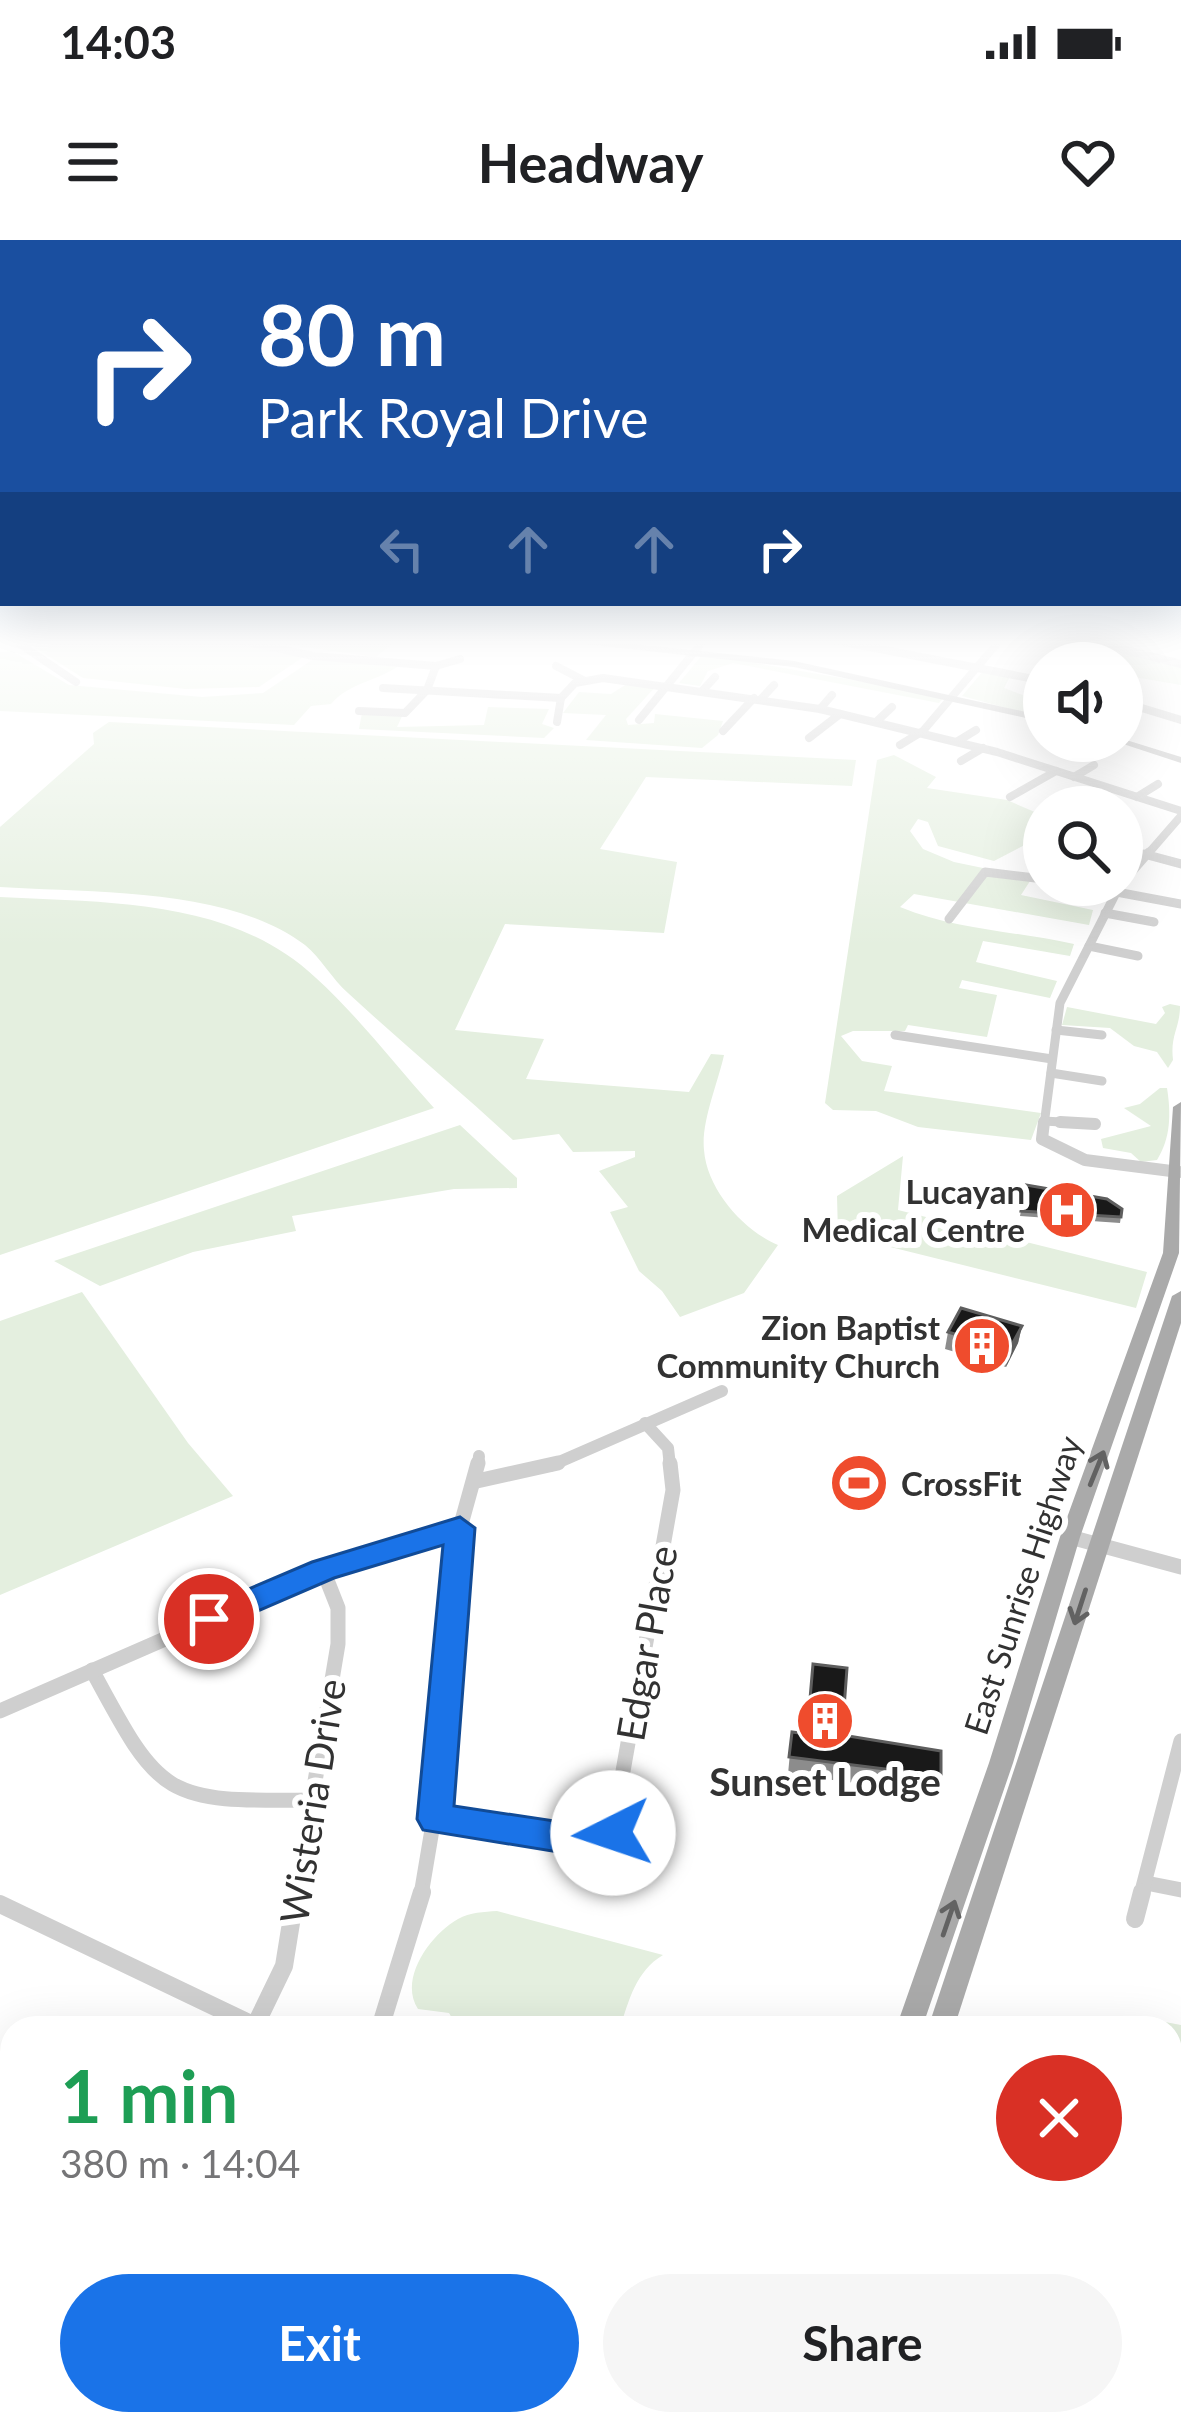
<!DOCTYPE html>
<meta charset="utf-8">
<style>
body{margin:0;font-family:Lato,sans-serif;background:#f6f6f6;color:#202124;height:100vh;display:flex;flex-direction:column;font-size:45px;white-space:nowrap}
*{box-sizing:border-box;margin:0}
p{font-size:39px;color:#757577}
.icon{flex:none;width:66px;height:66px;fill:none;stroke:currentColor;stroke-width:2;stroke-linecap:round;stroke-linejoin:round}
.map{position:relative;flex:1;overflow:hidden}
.sheet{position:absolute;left:0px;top:1776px;width:1182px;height:420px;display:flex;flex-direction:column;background:#fff;border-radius:36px 36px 0 0;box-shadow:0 12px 48px #0002}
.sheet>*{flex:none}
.guide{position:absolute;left:0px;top:0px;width:1182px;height:366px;box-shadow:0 12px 48px #0002;background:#1a4fa0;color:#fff;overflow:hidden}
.controls{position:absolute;left:1023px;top:402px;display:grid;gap:24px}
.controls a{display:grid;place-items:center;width:120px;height:120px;border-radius:50%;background:#fff;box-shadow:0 12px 48px #0002;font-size:60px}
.pin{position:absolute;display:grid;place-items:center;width:102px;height:102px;color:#fff;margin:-51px;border:6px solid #fff;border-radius:50%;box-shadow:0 3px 12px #0007}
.me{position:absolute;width:132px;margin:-66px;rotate:266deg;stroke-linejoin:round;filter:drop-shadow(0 0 9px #0008)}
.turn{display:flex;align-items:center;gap:42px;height:252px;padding:0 60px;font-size:54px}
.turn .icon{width:156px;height:156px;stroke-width:2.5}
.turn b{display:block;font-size:84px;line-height:102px}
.lanes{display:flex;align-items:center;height:114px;padding:0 60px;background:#0003;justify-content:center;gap:60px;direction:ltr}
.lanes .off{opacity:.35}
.round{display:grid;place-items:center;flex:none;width:126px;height:126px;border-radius:63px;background:#f6f6f6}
.overview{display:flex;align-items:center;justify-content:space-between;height:204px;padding:0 60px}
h1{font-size:72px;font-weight:700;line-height:90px;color:#1e9e55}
.button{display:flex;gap:24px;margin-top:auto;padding:24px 60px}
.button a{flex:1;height:138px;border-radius:72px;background:#1a73e8;color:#fff;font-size:48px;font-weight:700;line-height:138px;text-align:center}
.button a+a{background:#f6f6f6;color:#202124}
.status{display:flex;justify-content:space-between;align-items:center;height:84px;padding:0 60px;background:#fff;direction:ltr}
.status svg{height:33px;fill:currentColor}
header{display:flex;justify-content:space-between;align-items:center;height:156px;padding:0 60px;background:#fff;font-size:54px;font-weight:700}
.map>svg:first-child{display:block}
.green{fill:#e4efdf}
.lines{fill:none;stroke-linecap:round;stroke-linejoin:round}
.street-far4{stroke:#cfcfcf;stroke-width:8}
.street-far3{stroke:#cfcfcf;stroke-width:9}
.street-far2{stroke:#cfcfcf;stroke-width:12}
.street-far1{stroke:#cfcfcf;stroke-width:15}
.street{stroke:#cfcfcf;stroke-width:18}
.secondary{fill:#bcbcbc;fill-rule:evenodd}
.primary{fill:#aaa;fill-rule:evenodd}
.wall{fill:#8c8c8c}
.shaded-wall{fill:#5e5e5e}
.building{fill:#191919;stroke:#5e5e5e;stroke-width:3}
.oneway{stroke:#626262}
.route{fill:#1a73e8;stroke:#114b97;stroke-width:3}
.labels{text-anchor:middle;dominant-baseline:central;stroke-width:12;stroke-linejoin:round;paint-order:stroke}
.poi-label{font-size:33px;font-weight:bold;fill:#323232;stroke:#fff;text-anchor:end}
.street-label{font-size:33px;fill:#323232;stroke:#fff}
.near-street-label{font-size:39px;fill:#323232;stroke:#fff}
.near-poi-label{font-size:39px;font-weight:bold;fill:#323232;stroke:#fff}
</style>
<div class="status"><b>14:03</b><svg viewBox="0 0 49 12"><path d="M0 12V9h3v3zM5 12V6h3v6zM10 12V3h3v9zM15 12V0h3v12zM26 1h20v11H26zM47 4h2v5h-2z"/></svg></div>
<header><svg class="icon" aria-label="menu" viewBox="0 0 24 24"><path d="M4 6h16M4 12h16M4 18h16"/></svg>Headway<svg class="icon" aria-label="heart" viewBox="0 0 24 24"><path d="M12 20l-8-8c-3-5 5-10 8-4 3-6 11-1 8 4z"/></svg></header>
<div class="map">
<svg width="1181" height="2196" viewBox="0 0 1181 2196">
<rect width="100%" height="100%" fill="#fff"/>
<g class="green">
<polygon points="23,400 226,400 306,415 259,447 186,449 83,438"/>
<polygon points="253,400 397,400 376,417"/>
<polygon points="1101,406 1181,425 1181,445 1122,435 1122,423 1061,423 1069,409 1091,412"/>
<path d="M12 411 69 445 202 457 263 453 315 418 397 427C374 442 349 443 331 464L311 466 294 485 0 471V412Z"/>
<polygon points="703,414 945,456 939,463 733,423 708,431 700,446 679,443"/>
<polygon points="984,430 1011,435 1004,448 1028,457 1028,466 1044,471 1044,478 962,456"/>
<polygon points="630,442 657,445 626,479 628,485 654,483 655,474 723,481 718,495 702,508 586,500 606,475 563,473 579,452 611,454"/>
<polygon points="488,467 549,469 542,484 554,488 544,498 359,489 362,473 403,474 397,487 484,485"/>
<path d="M109 482 856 520 852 546 646 537 600 609 677 622 664 693 505 684 455 790 544 799 526 839 689 852 711 814 724 815C718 843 701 882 704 910 707 950 744 991 778 1005L744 1053 680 1077 662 1051 639 1031 610 972 628 967 599 931 635 917V911L573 912 559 894 513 900C459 850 402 803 348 753 332 739 321 718 305 705 229 647 91 653 0 647V587L94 504 93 493Z"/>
<path d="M894 515 936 537 927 548 1007 560 1044 576V595L994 621 938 606 928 582 918 579 910 591 923 609 954 622 1032 638 1021 655 1093 670 1089 685 914 654 900 667C956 690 1015 691 1074 704L1070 716 983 701 976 722 1057 741 1050 758 962 740 959 748 997 755 987 797 908 785 905 791H853L841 796 862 821 892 826 884 851 1041 873 1031 900 918 887 876 871 833 870 825 863 877 520Z"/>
<path d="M0 657C108 663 231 658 316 738 359 777 395 825 434 868L0 1015Z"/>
<path d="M1170 764 1180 766C1180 788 1170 795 1173 820L1168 828 1157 812 1134 806 1110 788 1062 785 1067 767 1156 784 1165 773 1162 767Z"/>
<path d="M1160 848H1167C1171 873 1171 898 1157 920L1141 922 1131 913 1103 908 1101 899 1151 886 1124 868 1140 864Z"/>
<polygon points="460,885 517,938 517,948 454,949 292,976 296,991 193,1012 100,1046 54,1021"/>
<polygon points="903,916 898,970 1147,1032 1136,1068 838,994 837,956"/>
<polygon points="82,1052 188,1203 233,1256 0,1355 0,1081"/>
<path d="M497 1671 663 1715C636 1731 629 1760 620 1788H458L449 1773 418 1769C398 1739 431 1694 458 1679 470 1672 484 1672 497 1671Z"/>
<polygon points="1144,1778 1181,1785 1181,1962 1170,1960 1170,1788 1141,1788"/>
</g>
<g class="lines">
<g class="street-far4">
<polyline points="14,400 76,442"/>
<polyline points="238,400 313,416 436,426 427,450 405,473 359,471"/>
<polyline points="834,400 1044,441"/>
<polyline points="1086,400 1181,424"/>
<polyline points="436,426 460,419"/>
<polyline points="556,426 583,440"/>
<polyline points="383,448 561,458 575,443 603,438 820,469 997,512 1181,571"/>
<polyline points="703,450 715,437"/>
<polyline points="761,459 774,445"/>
<polyline points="1122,462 1181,480"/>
<polyline points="820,469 832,455"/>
<polyline points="639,480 704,400"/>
<polyline points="557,482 561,458"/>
<polyline points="876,482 892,467"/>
<polyline points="723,491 754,458"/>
<polyline points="809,498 840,474"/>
<polyline points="958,501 976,490"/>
<polyline points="900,505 923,491 1000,400"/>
<polyline points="961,521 983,508"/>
<polyline points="1074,537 1094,525"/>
<polyline points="1010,557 1056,531"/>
<polyline points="1137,557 1158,544"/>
<polyline points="1147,615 1181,576"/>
</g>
<g class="street-far3">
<polyline points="1144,614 1181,624"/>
<polyline points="1122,643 1149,612"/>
<polyline points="1079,645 1181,664"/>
<polyline points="1105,673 1154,682"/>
<polyline points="949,679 985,632 1044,639"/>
<polyline points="1089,706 1138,716"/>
<polyline points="1056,790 1102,795"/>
<polyline points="895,795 1052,819"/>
<polyline points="1051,833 1102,841"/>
<polyline points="1044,881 1095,884"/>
<polyline points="1044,885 1060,763 1120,645"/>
</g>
<g class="street-far2">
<polyline points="1044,882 1042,899 1085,920 1179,932"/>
<polyline points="1060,882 1095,884"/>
<polyline points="645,1183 668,1208 670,1226"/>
<polyline points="478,1226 479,1216"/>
<polyline points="550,1226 722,1151"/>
</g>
<g class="street-far1">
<polyline points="477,1241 558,1223"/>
<polyline points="1070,1297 1181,1327"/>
<path d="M92 1430C161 1559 164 1562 313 1560"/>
<polyline points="0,1471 323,1330 460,1288"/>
<polyline points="435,1579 601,1604 612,1593 673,1250 670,1223"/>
<polyline points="1146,1643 1181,1650"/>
<polyline points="296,1655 338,1404 338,1368 323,1330"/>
<polyline points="421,1655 440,1542 460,1288 478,1223"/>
<polyline points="1141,1655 1181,1501"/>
</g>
<g class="street">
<polyline points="0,1664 255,1786"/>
<polyline points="1135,1679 1142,1652"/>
<polyline points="254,1788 284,1726 296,1652"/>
<polyline points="380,1788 422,1652"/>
<polyline points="0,1891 12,1897"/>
<polyline points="1170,1967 1181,1971"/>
<polyline points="1135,2184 1163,2196"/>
<polyline points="165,2196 172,2184"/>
</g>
<g class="secondary">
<polygon points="571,400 596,400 794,421 1044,476 1044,482 794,427 575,403"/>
<polygon points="1123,499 1181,517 1181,523 1114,501"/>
</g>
<g class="primary">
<polygon points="1181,862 1179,1013 1080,1297 1013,1523 922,1788 896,1788 989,1523 1060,1297 1163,1013 1173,867"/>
<polygon points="1181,1051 1181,1083 954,1788 928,1788 1172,1056"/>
<polygon points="755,2184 785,2184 782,2196 750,2196"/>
<polygon points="790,2184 820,2184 817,2196 785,2196"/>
</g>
</g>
<g class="wall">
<polygon points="1026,945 1122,969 1120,983 1020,976"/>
<polygon points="1022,1086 1018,1103 1006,1127 945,1109 948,1092"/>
<polygon points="792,1492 842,1495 941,1536 937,1554 788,1534"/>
</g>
<g class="shaded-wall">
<polygon points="1022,1086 1018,1103 1006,1127 1009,1110"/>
<polygon points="12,2079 12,2114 2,2128 0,2123 0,2096"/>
</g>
<g class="building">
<polygon points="1026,945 1107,959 1122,969 1121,977 1021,971"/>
<polygon points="961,1068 1022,1086 1009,1110 948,1092"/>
<polygon points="813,1424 847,1428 842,1495 941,1511 941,1536 789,1517 792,1492 807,1494"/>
<polygon points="0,2038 12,2045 12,2079 0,2096"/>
</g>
<defs><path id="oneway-shaft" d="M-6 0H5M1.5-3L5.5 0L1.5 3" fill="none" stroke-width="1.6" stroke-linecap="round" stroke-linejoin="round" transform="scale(3)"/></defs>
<g class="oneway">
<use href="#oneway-shaft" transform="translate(1097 1228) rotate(-68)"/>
<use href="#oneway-shaft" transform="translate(1080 1367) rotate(108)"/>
<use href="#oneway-shaft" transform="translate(949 1678) rotate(-71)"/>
</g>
<linearGradient id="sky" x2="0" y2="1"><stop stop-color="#9cc3eb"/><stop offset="0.57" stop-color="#fff"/><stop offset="1" stop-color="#fff" stop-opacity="0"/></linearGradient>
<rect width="1181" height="707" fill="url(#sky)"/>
<polygon class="route" points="460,1277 475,1288 454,1566 594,1587 613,1578 625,1582 631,1593 613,1615 601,1619 423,1590 417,1579 443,1305 334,1338 209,1392 193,1379 197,1371 312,1322"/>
<defs>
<symbol id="hospital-disc" viewBox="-11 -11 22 22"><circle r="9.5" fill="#ef4c2d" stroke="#fff"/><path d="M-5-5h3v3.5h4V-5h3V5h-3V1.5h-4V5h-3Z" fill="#fff"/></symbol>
<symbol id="building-disc" viewBox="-11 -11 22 22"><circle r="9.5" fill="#ef4c2d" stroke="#fff"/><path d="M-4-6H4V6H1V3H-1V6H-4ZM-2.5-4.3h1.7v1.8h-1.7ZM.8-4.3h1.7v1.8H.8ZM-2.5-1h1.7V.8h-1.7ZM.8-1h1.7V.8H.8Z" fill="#fff"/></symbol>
<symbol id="stadium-disc" viewBox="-11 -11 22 22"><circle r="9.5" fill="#ef4c2d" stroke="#fff"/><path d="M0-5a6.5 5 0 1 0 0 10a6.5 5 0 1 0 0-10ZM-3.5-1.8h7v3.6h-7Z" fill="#fff"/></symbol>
</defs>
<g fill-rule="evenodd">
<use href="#hospital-disc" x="1034" y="937" width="66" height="66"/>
<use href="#building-disc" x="949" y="1073" width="66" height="66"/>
<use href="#stadium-disc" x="826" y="1210" width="66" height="66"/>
<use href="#building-disc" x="792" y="1448" width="66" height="66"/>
</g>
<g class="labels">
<g class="poi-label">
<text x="1025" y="951">Lucayan<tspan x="1025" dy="38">Medical Centre</tspan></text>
<text x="940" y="1087">Zion Baptist<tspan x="940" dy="38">Community Church</tspan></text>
<text x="901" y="1243" text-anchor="start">CrossFit</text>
</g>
<g class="street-label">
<text transform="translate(1022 1345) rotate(-72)">East Sunrise Highway</text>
</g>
<g class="near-street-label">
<text transform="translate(646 1403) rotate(-80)">Edgar Place</text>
<text transform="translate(312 1561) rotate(-81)">Wisteria Drive</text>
</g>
<g class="near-poi-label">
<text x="825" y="1541">Sunset Lodge</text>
</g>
</g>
</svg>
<div class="controls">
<a><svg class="icon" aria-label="sound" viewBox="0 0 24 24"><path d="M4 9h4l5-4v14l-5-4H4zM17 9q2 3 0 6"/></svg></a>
<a><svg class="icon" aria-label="search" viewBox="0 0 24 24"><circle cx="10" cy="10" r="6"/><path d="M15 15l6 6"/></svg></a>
</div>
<div class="pin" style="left:209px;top:1379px;background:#d93025"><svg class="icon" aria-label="arrive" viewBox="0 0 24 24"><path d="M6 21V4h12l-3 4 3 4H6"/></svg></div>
<svg class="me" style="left:613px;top:1593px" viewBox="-20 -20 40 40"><circle r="19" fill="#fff"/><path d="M0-13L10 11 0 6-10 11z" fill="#1a73e8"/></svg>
<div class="guide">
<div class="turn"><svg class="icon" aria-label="right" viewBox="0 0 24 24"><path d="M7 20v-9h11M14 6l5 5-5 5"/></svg><div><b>80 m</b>Park Royal Drive</div></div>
<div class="lanes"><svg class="icon off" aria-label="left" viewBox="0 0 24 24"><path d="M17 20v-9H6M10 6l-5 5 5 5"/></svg><svg class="icon off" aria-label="ahead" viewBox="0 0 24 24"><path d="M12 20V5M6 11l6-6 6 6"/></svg><svg class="icon off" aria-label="ahead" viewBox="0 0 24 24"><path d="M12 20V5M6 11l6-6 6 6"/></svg><svg class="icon" aria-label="right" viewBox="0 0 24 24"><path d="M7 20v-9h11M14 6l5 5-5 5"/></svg></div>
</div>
<section class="sheet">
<div class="overview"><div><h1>1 min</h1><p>380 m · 14:04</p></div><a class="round" style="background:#d93025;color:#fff"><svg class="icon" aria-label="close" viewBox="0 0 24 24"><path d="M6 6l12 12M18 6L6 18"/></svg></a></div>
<div class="button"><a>Exit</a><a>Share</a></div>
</section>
</div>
